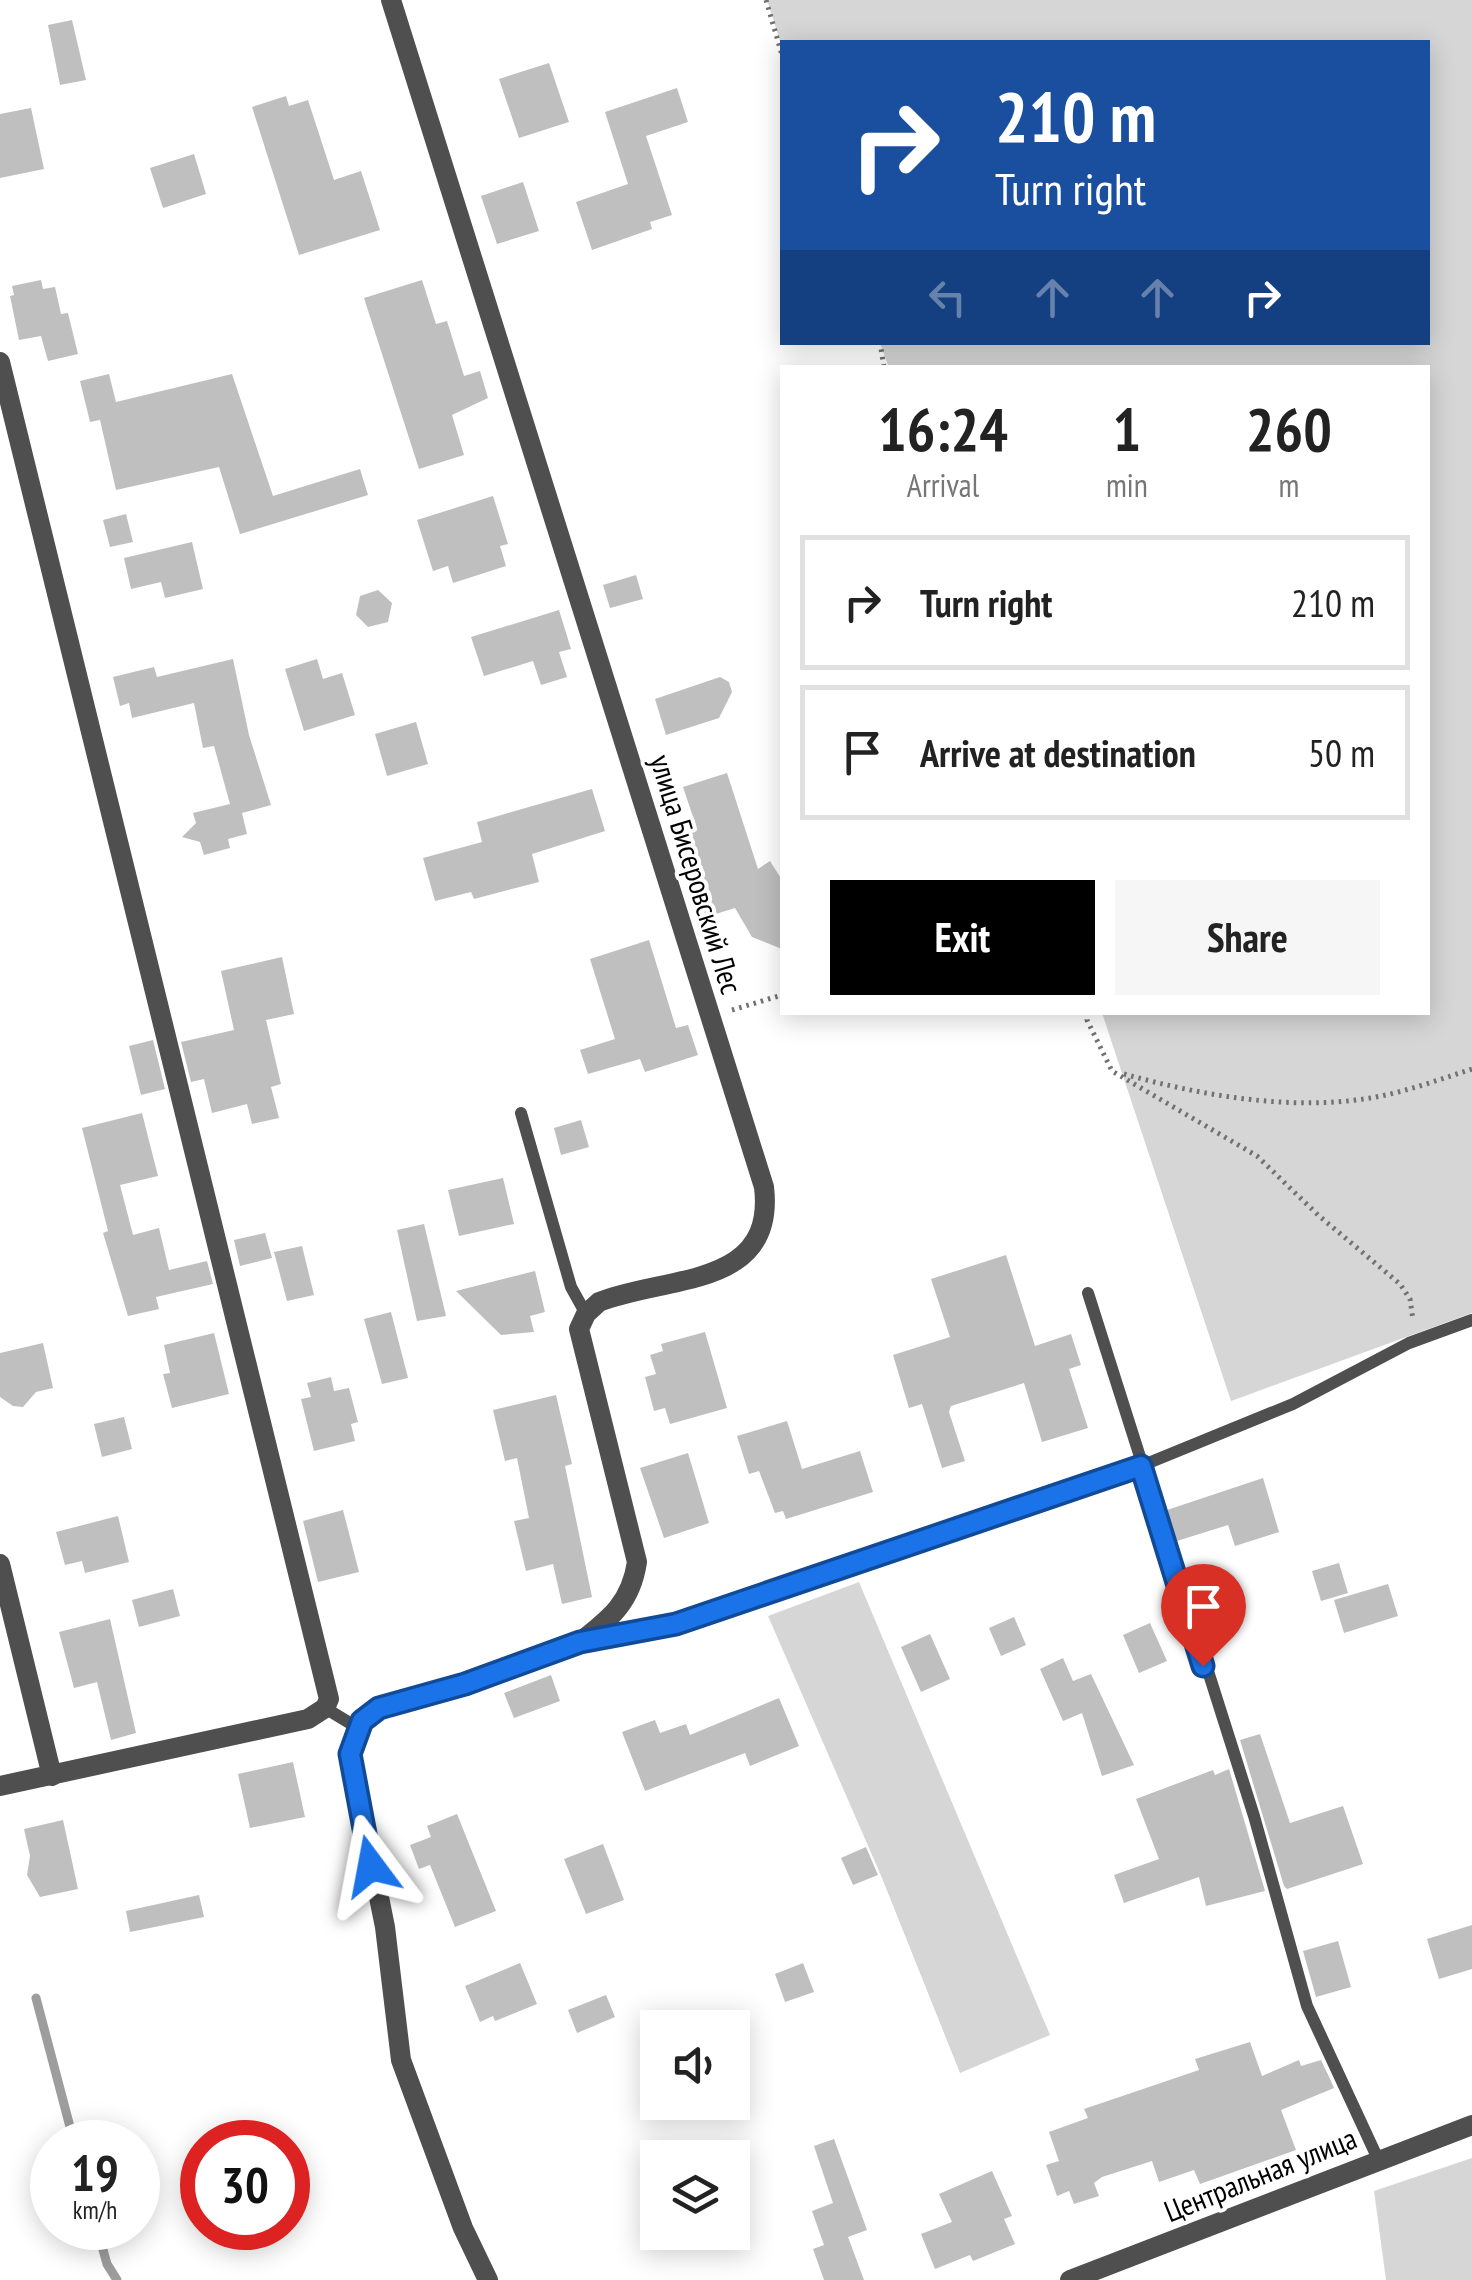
<!DOCTYPE html>
<meta charset="utf-8">
<style>
body{margin:0;font-family:"PT Sans Narrow",sans-serif;background:#f6f6f6;color:#222;height:100vh;display:flex;flex-direction:column;font-size:38px;white-space:nowrap}
*{box-sizing:border-box;margin:0}
p{font-size:32px;color:#767676}
.icon{flex:none;width:55px;height:55px;fill:none;stroke:currentColor;stroke-width:2;stroke-linecap:round;stroke-linejoin:round}
.map{position:relative;flex:1;overflow:hidden}
.sheet{position:absolute;left:780px;top:365px;width:650px;height:650px;display:flex;flex-direction:column;background:#fff;border-radius:0px;box-shadow:0 5px 25px #0003}
.sheet>*{flex:none}
.top-card{position:absolute;left:780px;top:40px;width:650px;height:305px;border-radius:0px;box-shadow:0 5px 25px #0003;background:#1a4fa0;color:#fff;overflow:hidden}
.tools{position:absolute;left:640px;top:2010px;display:grid;gap:20px}
.tools a{display:grid;place-items:center;width:110px;height:110px;border-radius:0px;background:#fff;box-shadow:0 5px 25px #0003;font-size:50px}
.speed{position:absolute;left:30px;top:2120px;display:flex;gap:20px;font-size:50px;font-weight:700;text-align:center}
.speed>*{display:grid;place-content:center;width:130px;height:130px;border-radius:50%;background:#fff;box-shadow:0 5px 25px #0003;line-height:1}
.speed small{font-size:25px;font-weight:400}
.speed .limit{border:15px solid #d22;background:#fff;color:#111}
.pin{position:absolute;display:grid;place-items:center;width:85px;height:85px;color:#fff;margin:-102px -42px;border-radius:50% 50% 50% 0;rotate:-45deg;box-shadow:0 0 10px #0007}
.pin .icon{rotate:45deg}
.me{position:absolute;width:110px;margin:-55px;rotate:347deg;stroke-linejoin:round;filter:drop-shadow(0 0 8px #0008)}
.turn{display:flex;align-items:center;gap:35px;height:210px;padding:0 50px;font-size:45px}
.turn .icon{width:130px;height:130px;stroke-width:2.5}
.turn b{display:block;font-size:70px;line-height:85px}
.lanes{display:flex;align-items:center;height:95px;padding:0 50px;background:#0003;justify-content:center;gap:50px;direction:ltr}
.lanes .off{opacity:.35}
.eta{display:flex;justify-content:space-evenly;align-items:center;height:170px;text-align:center}
.eta b{font-size:60px;font-weight:700;line-height:70px}
.cta{display:flex;gap:20px;margin-top:auto;padding:20px 50px}
.cta a{flex:1;height:115px;border-radius:0px;background:#000;color:#fff;font-size:40px;font-weight:700;line-height:115px;text-align:center}
.cta a+a{background:#f6f6f6;color:#222}
ul{padding:0;list-style:none}
li{display:flex;align-items:center;gap:30px;height:135px;margin:0 20px 15px;padding:0 30px;border:5px solid #e0e0e0;border-radius:0px}
li div{flex:1}
li b{display:block;font-size:38px}
li em{font-style:normal}
.map>svg:first-child{display:block}
.green{fill:#d6d6d6}
.lines{fill:none;stroke-linecap:round;stroke-linejoin:round}
.stream{stroke:#9d9d9d;stroke-width:9}
.building{fill:#bfbfbf}
.path{stroke:#717171;stroke-width:5;stroke-dasharray:2.5 5;stroke-linecap:butt}
.lane{stroke:#4f4f4f;stroke-width:12}
.street{stroke:#4f4f4f;stroke-width:20}
.route-casing{stroke:#114b97;stroke-width:25}
.route{stroke:#1a73e8;stroke-width:18}
.labels{text-anchor:middle;dominant-baseline:central;stroke-width:8;stroke-linejoin:round;paint-order:stroke}
.street-label{font-size:30px;fill:#000;stroke:#fff}
</style>
<div class="map">
<svg width="1472" height="2280" viewBox="0 0 1472 2280">
<rect width="100%" height="100%" fill="#fff"/>
<g class="green">
<polygon points="767,0 1472,0 1472,1313 1231,1401 1102,1013 1428,1012 1428,368 889,368 880,343 1428,342 1428,42 782,42 782,47"/>
<polygon points="859,1582 1050,2035 960,2073 882,1878 768,1616"/>
<polygon points="1472,2158 1472,2280 1386,2280 1374,2191"/>
</g>
<g class="lines">
<g class="stream">
<polyline points="36,1998 74,2142"/>
<polyline points="97,2228 107,2264 117,2280"/>
</g>
</g>
<g class="building">
<polygon points="72,20 86,80 60,85 48,25"/>
<polygon points="549,63 569,122 519,138 499,79"/>
<polygon points="677,88 688,122 646,136 672,215 650,222 652,229 592,250 576,202 628,184 605,112"/>
<polygon points="286,96 289,106 308,100 334,180 361,171 380,230 299,255 252,107"/>
<polygon points="31,108 44,169 0,178 0,114"/>
<polygon points="194,154 206,194 163,208 150,168"/>
<polygon points="523,182 539,231 497,244 481,196"/>
<polygon points="41,280 43,289 55,287 61,314 68,313 78,354 48,361 41,336 19,340 10,296 14,295 12,286"/>
<polygon points="422,280 436,324 447,321 464,376 480,371 488,398 452,415 464,455 419,469 364,298"/>
<polygon points="109,374 116,402 232,374 273,496 360,469 368,495 240,534 219,467 116,490 100,420 90,422 80,381"/>
<polygon points="493,496 508,544 500,546 506,566 453,583 448,566 433,571 417,520"/>
<polygon points="126,514 133,542 110,547 103,520"/>
<polygon points="192,542 203,589 165,598 161,582 131,589 124,558"/>
<polygon points="636,575 643,599 610,608 603,585"/>
<polygon points="378,590 392,603 388,622 368,627 356,615 360,596"/>
<polygon points="559,610 571,649 559,652 567,677 541,685 533,661 484,676 471,637"/>
<polygon points="233,659 249,735 271,805 242,813 247,834 228,839 230,848 204,855 200,842 182,837 196,823 193,813 230,804 214,746 203,748 194,703 132,718 129,703 120,706 113,677 154,667 157,677"/>
<polygon points="317,659 323,679 342,673 355,715 304,731 285,669"/>
<polygon points="720,677 729,682 732,692 719,718 666,735 655,699"/>
<polygon points="416,722 428,764 387,776 375,734"/>
<polygon points="727,773 758,869 770,861 782,880 782,949 752,937 735,908 706,917 697,890 680,831 696,826 683,787"/>
<polygon points="592,789 605,831 532,854 539,882 474,899 471,892 435,901 423,858 482,842 477,822"/>
<polygon points="649,940 676,1028 688,1025 698,1055 645,1072 640,1059 588,1074 580,1050 615,1039 590,959"/>
<polygon points="282,957 294,1014 266,1020 281,1084 271,1087 279,1118 252,1124 247,1104 212,1113 204,1079 191,1082 181,1042 234,1030 221,971"/>
<polygon points="153,1040 165,1089 141,1095 129,1046"/>
<polygon points="142,1113 158,1176 120,1185 133,1235 159,1228 169,1270 207,1261 213,1284 156,1297 159,1309 128,1316 103,1233 108,1231 82,1128"/>
<polygon points="581,1120 589,1147 561,1155 554,1128"/>
<polygon points="503,1178 514,1224 459,1236 448,1190"/>
<polygon points="424,1224 446,1316 417,1321 397,1230"/>
<polygon points="265,1233 272,1258 240,1266 234,1240"/>
<polygon points="302,1246 314,1295 287,1301 274,1252"/>
<polygon points="1006,1255 1035,1346 1071,1334 1081,1365 1069,1369 1088,1428 1042,1442 1024,1383 951,1406 949,1412 965,1461 942,1468 922,1404 909,1408 893,1355 950,1337 931,1279"/>
<polygon points="535,1271 545,1312 530,1316 534,1332 501,1335 456,1291"/>
<polygon points="391,1312 408,1378 382,1384 364,1319"/>
<polygon points="705,1332 727,1408 670,1424 665,1408 654,1411 645,1377 656,1374 650,1355 663,1351 661,1344"/>
<polygon points="214,1333 229,1394 172,1408 163,1374 170,1373 164,1345"/>
<polygon points="43,1343 53,1388 36,1392 23,1407 13,1406 0,1397 0,1353"/>
<polygon points="331,1377 334,1391 349,1388 358,1422 351,1424 355,1441 314,1451 301,1399 311,1397 307,1383"/>
<polygon points="556,1395 572,1464 565,1466 592,1597 562,1604 553,1564 526,1571 514,1521 529,1518 517,1458 505,1461 493,1410"/>
<polygon points="124,1417 132,1449 102,1457 94,1424"/>
<polygon points="787,1421 802,1469 860,1451 873,1492 786,1519 783,1511 775,1513 759,1471 749,1474 737,1436"/>
<polygon points="688,1453 709,1523 664,1538 640,1468"/>
<polygon points="1263,1478 1279,1532 1235,1546 1228,1525 1177,1541 1167,1510"/>
<polygon points="343,1510 359,1572 318,1582 303,1521"/>
<polygon points="118,1516 129,1562 85,1573 82,1561 65,1565 56,1532"/>
<polygon points="1339,1563 1348,1593 1321,1601 1312,1571"/>
<polygon points="1388,1584 1398,1616 1344,1633 1334,1600"/>
<polygon points="173,1589 180,1616 139,1627 132,1600"/>
<polygon points="1014,1617 1026,1645 1001,1656 989,1628"/>
<polygon points="110,1619 136,1733 111,1740 97,1682 74,1688 59,1632"/>
<polygon points="1150,1623 1167,1661 1139,1673 1123,1635"/>
<polygon points="930,1634 950,1679 921,1692 901,1647"/>
<polygon points="1063,1658 1073,1681 1091,1674 1134,1765 1102,1776 1082,1713 1063,1721 1040,1669"/>
<polygon points="551,1675 560,1701 514,1718 504,1693"/>
<polygon points="779,1698 799,1746 750,1766 745,1753 645,1791 622,1732 655,1720 660,1733 686,1724 690,1735"/>
<polygon points="1260,1734 1290,1823 1343,1806 1363,1864 1287,1889 1284,1886 1240,1740"/>
<polygon points="293,1762 305,1817 250,1828 238,1774"/>
<polygon points="1229,1769 1265,1891 1206,1906 1199,1877 1124,1903 1114,1875 1159,1859 1136,1799 1213,1770 1215,1775"/>
<polygon points="457,1814 496,1911 455,1927 430,1865 419,1869 410,1845 431,1837 427,1826"/>
<polygon points="63,1820 78,1889 40,1897 27,1875 30,1856 24,1829"/>
<polygon points="603,1844 624,1900 586,1914 564,1859"/>
<polygon points="866,1847 878,1875 853,1885 841,1858"/>
<polygon points="199,1895 204,1917 130,1932 126,1911"/>
<polygon points="1472,1925 1472,1969 1439,1979 1427,1939"/>
<polygon points="1338,1941 1351,1987 1316,1997 1303,1951"/>
<polygon points="520,1963 537,2004 495,2021 493,2016 480,2022 465,1986"/>
<polygon points="803,1963 814,1992 785,2002 775,1974"/>
<polygon points="606,1995 615,2017 577,2033 568,2010"/>
<polygon points="1250,2042 1262,2076 1299,2060 1301,2066 1321,2060 1331,2081 1334,2088 1281,2110 1296,2150 1200,2184 1194,2170 1159,2182 1152,2161 1102,2177 1094,2183 1099,2196 1074,2204 1069,2191 1057,2196 1046,2165 1059,2161 1049,2132 1088,2118 1084,2109 1199,2070 1195,2059"/>
<polygon points="834,2139 867,2230 848,2237 864,2280 824,2280 813,2249 824,2245 812,2211 833,2203 814,2146"/>
<polygon points="992,2171 1012,2216 1004,2219 1015,2244 973,2261 970,2255 935,2269 921,2234 952,2222 939,2194"/>
</g>
<g class="lines">
<g class="path">
<polyline points="766,0 782,55"/>
<polyline points="880,342 884,368"/>
<polyline points="732,1010 782,995"/>
<polyline points="1088,1012 1087,1020 1112,1071 1257,1156 1318,1215 1400,1284 1410,1299 1413,1320"/>
<path d="M1124 1074C1203 1096 1295 1112 1376 1097 1408 1091 1441 1079 1472 1069"/>
</g>
<g class="lane">
<polyline points="521,1113 571,1287 586,1314"/>
<polyline points="1088,1293 1254,1816 1307,2006 1378,2159"/>
<polyline points="1141,1466 1293,1404 1409,1343 1472,1320"/>
<polyline points="325,1708 358,1728"/>
</g>
<g class="street">
<path d="M391 0 764 1187C776 1289 667 1275 599 1302L586 1314 579 1329 637 1562C631 1602 611 1618 580 1642"/>
<polyline points="0,362 329,1699 325,1708 308,1719 0,1786"/>
<polyline points="0,1564 52,1776"/>
<polyline points="488,2280 463,2228 401,2060 385,1927 350,1753 362,1721 379,1708 465,1684 580,1642 677,1624 1141,1466"/>
<polyline points="1070,2280 1472,2125"/>
</g>
</g>
<g class="lines">
<defs>
<polyline id="route" points="371,1866 350,1754 362,1721 379,1708 465,1684 580,1642 676,1624 1141,1466 1203,1666"/>
</defs>
<use href="#route" class="route-casing"/>
<use href="#route" class="route"/>
</g>
<g class="labels">
<g class="street-label">
<text transform="translate(697 874) rotate(73)">улица Бисеровский Лес</text>
<text transform="translate(1260 2174) rotate(-22)">Центральная улица</text>
</g>
</g>
</svg>
<div class="tools">
<a><svg class="icon" aria-label="sound" viewBox="0 0 24 24"><path d="M4 9h4l5-4v14l-5-4H4zM17 9q2 3 0 6"/></svg></a>
<a><svg class="icon" aria-label="layers" viewBox="0 0 24 24"><path d="M12 4l9 5-9 5-9-5zM3 14l9 5 9-5"/></svg></a>
</div>
<div class="speed"><div>19<small>km/h</small></div><div class="limit">30</div></div>
<div class="pin" style="left:1203px;top:1666px;background:#d93025"><svg class="icon" aria-label="arrive" viewBox="0 0 24 24"><path d="M6 21V4h12l-3 4 3 4H6"/></svg></div>
<svg class="me" style="left:371px;top:1866px" viewBox="-20 -20 40 40"><path d="M0-17L14 15 0 8-14 15z" fill="#1a73e8" stroke="#fff" stroke-width="4"/></svg>
<div class="top-card">
<div class="turn"><svg class="icon" aria-label="right" viewBox="0 0 24 24"><path d="M7 20v-9h11M14 6l5 5-5 5"/></svg><div><b>210 m</b>Turn right</div></div>
<div class="lanes"><svg class="icon off" aria-label="left" viewBox="0 0 24 24"><path d="M17 20v-9H6M10 6l-5 5 5 5"/></svg><svg class="icon off" aria-label="ahead" viewBox="0 0 24 24"><path d="M12 20V5M6 11l6-6 6 6"/></svg><svg class="icon off" aria-label="ahead" viewBox="0 0 24 24"><path d="M12 20V5M6 11l6-6 6 6"/></svg><svg class="icon" aria-label="right" viewBox="0 0 24 24"><path d="M7 20v-9h11M14 6l5 5-5 5"/></svg></div>
</div>
<section class="sheet">
<div class="eta">
<div><b>16:24</b><p>Arrival</p></div>
<div><b>1</b><p>min</p></div>
<div><b>260</b><p>m</p></div>
</div>
<ul>
<li><svg class="icon" aria-label="right" viewBox="0 0 24 24"><path d="M7 20v-9h11M14 6l5 5-5 5"/></svg><div><b>Turn right</b></div><em>210 m</em></li>
<li><svg class="icon" aria-label="arrive" viewBox="0 0 24 24"><path d="M6 21V4h12l-3 4 3 4H6"/></svg><div><b>Arrive at destination</b></div><em>50 m</em></li>
</ul>
<div class="cta"><a>Exit</a><a>Share</a></div>
</section>
</div>
